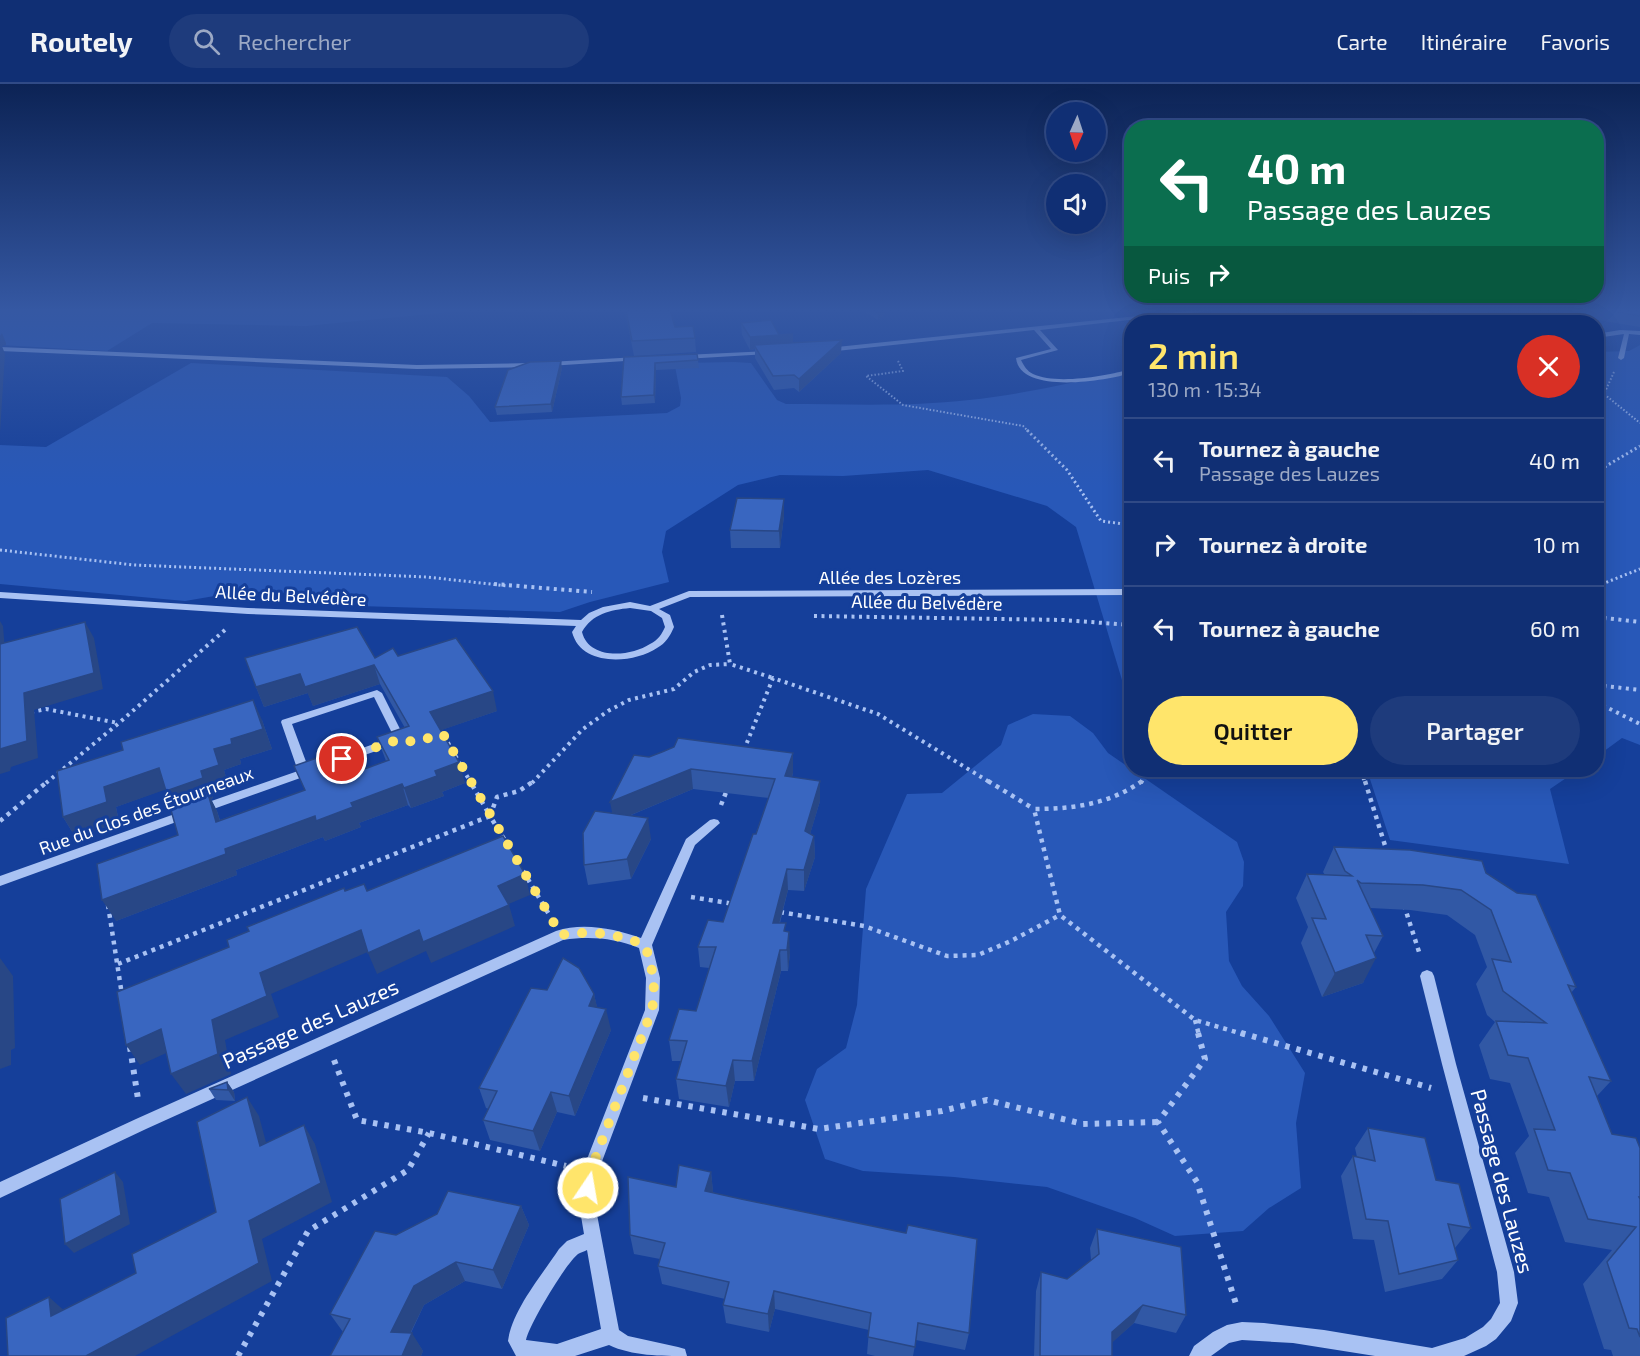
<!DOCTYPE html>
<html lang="fr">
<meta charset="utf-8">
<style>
body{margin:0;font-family:"Exo 2",sans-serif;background:#1e3b7c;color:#f1f3f6;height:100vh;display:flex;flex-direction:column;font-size:22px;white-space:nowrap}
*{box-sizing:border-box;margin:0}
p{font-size:20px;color:#9ca9c5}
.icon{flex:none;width:33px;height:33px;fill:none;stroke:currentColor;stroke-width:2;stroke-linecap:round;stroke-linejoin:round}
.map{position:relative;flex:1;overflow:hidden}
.sheet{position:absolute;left:1124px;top:231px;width:480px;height:462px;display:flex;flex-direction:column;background:#102f74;border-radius:24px;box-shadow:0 6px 24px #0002,0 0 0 2px #304a86}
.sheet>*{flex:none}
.top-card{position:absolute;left:1124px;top:36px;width:480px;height:183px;border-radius:24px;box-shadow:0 6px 24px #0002,0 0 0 2px #304a86;background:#0b6e4f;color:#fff;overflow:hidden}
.needle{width:39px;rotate:183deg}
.tools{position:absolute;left:1046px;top:18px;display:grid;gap:12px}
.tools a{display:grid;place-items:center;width:60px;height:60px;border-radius:50%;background:#102f74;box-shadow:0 6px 24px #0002,0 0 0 2px #304a86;font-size:30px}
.pin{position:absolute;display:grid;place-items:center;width:51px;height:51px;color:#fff;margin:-26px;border:3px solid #fff;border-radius:50%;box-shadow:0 2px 6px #0007}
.me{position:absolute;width:66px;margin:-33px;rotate:12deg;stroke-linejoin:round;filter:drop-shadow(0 0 4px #0008)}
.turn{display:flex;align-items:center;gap:21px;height:126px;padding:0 24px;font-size:27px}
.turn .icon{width:78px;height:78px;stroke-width:2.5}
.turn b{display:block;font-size:42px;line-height:51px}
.then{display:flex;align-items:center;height:57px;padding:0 24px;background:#0003;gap:12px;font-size:22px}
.round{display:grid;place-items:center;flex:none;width:63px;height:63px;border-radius:32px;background:#1e3b7c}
.summary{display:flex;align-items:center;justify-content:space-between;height:102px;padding:0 24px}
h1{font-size:36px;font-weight:600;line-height:45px;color:#ffe56b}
.button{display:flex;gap:12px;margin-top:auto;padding:12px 24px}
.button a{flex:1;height:69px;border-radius:36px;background:#ffe56b;color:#111;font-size:24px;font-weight:600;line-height:69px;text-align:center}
.button a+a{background:#1e3b7c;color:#f1f3f6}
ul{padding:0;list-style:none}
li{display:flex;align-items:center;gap:18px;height:84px;padding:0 24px;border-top:2px solid #304a86}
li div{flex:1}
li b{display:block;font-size:22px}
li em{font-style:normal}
header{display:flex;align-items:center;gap:36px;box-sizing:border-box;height:84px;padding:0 30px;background:#102f74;border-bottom:2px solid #304a86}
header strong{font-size:28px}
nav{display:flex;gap:33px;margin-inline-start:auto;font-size:21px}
.search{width:420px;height:54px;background:#1e3b7c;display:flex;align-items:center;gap:15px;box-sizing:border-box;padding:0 21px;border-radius:33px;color:#9ca9c5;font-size:22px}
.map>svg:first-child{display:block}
.green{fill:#2858b8}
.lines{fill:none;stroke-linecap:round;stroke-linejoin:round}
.path-far4{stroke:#a9c2f3;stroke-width:2;stroke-dasharray:1.5 2;stroke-linecap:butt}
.path-far3{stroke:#a9c2f3;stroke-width:3;stroke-dasharray:2 3;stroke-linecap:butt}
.path-far2{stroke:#a9c2f3;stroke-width:4;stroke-dasharray:3 4.5;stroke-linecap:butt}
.path-far1{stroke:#a9c2f3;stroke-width:4.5;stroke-dasharray:4 5;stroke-linecap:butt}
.path{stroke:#a9c2f3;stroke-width:6;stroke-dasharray:4.5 7;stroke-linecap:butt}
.minor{fill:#a9c2f3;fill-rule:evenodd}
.wall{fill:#3158a5}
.shaded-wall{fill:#284786}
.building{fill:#3966c0;stroke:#284786;stroke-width:1.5}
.route{stroke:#ffe56b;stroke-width:10;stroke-dasharray:0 18}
.labels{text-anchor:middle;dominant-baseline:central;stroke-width:6;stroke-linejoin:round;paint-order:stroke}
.street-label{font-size:18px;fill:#fff;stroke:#153f9a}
.near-street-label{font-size:21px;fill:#fff;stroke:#153f9a}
</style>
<header>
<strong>Routely</strong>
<div class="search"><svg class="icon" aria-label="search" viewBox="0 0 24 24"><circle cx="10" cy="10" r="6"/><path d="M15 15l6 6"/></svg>Rechercher</div>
<nav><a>Carte</a><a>Itinéraire</a><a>Favoris</a></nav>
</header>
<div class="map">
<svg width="1640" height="1272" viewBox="0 0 1640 1272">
<rect width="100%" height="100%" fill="#153f9a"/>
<g class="green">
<polygon points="0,226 471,226 306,242 152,239 107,267 0,261"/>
<polygon points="1397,230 1414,238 1363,238 1354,234"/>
<polygon points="1640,261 1640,661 1622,654 1596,673 1596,268 1629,267"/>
<path d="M734 278 751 279 777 316 786 320C847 320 909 323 969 316 1024 310 1078 298 1131 285V626L1076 443 1047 422 928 386 843 392 780 391 738 401 666 447 662 468 669 498 590 518 560 528 359 522 316 510 244 507 185 517 0 500V361L46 363 191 279 447 293 469 312 490 338 667 329 680 322 681 314 675 282 682 279Z"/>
<polygon points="1033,630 1070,632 1093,649 1108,669 1237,758 1244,778 1243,802 1226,828 1229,877 1242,902 1269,932 1305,989 1296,1039 1301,1104 1269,1124 1243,1147 1175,1152 1135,1134 1047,1103 954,1093 863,1087 825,1075 805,1016 817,985 846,964 857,921 866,805 907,710 942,709 1001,661 1008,641"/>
<polygon points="1367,686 1578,686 1550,705 1569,780 1390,756"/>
</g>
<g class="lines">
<g class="path-far4">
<polyline points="898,277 903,287 866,292 903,321 1023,342 1029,348"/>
<polyline points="1614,288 1604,310 1640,339"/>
</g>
<g class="path-far3">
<polyline points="1027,346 1067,386 1101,437 1131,441"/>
<polyline points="1596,388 1640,362"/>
<polyline points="0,466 134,481 427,493 508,502"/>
<polyline points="1597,502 1640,485"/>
</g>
<g class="path-far2">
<polyline points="494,500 592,508"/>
<polyline points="1596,502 1601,500"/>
<polyline points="722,531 730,580 773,594"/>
<polyline points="814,532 1063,536 1131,541"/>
<polyline points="1596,533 1640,538"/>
<polyline points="1596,601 1640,606"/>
<polyline points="1596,618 1640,640"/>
<polyline points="31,628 46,625 118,639"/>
<polyline points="438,651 443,650 471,699"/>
<polyline points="744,666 773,594 878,630 991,699"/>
<polyline points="1361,686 1365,699"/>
<polyline points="46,699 119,639 226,545"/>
<polyline points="532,699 583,645 608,627 629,616 674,605 694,588 710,581 730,580"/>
<polyline points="1141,699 1148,686"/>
</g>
<g class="path-far1">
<polyline points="988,697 1034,725"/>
<path d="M1142 697C1110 720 1073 725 1034 725L1060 831 1195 936 1246 951"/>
<polyline points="1365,697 1387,768"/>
<polyline points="721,721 727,706"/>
<polyline points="0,737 48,697"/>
<polyline points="504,755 490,732 497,713 519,707 534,697"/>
<polyline points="523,787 550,832"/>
<polyline points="691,813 734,820"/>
<polyline points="108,821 122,911"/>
<polyline points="1404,821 1420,871"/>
<polyline points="780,828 864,842 947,872 978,871 1011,857 1060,831"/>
<polyline points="118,880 490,732 470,697"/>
<polyline points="1195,936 1199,951"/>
</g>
<g class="path">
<polyline points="1198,949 1205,975 1158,1038 1197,1098 1237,1223"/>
<polyline points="1241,949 1431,1004"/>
<polyline points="130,963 138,1015"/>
<polyline points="334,976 357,1036 429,1049 566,1082"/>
<polyline points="643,1014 819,1045 942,1027 987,1016 1083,1040 1158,1038"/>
<polyline points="238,1272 308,1147 408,1086 429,1049"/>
</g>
<g class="minor">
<path d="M1196 226H1218L1040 246 1058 266 1021 276C1024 282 1027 287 1033 290 1056 301 1107 292 1131 285V289C1106 297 1020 311 1016 274L1051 265 1034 246 827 268 824 266 827 264Z"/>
<polygon points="1389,226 1413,226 1521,236 1524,238 1508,238"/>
<polygon points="1620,246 1640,247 1640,251 1629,250 1624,274 1621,276 1618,274 1624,250 1596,254 1596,250"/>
<polygon points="0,263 417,281 533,279 536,281 533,283 417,285 0,267"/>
<polygon points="767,267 770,269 769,270 684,275 681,273 684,271"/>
<polygon points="638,273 640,274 640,276 549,282 546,280 549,278"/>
<path d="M1131 505V511L690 513 659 525 670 531 674 543C670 552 666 559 657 564 633 580 581 583 572 548L576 542 248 530 0 514V508L248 524 581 536 589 529 603 523 630 518 650 522 689 507ZM630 524 651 527 662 534 665 543C662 550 658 556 650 560 630 573 589 576 582 548 592 530 610 526 630 524Z"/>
<path d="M377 606 382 609 405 655 404 657 205 728H197L195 725 197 722 298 687 281 638 282 636ZM374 613 394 653 308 683 292 640Z"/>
<polygon points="186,726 190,727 192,730 190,733 0,802 0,792"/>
<path d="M714 735 718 736 720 739 695 761 652 861 660 894 659 926 598 1088 595 1120 619 1246 628 1252 678 1263 685 1265 687 1272C661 1272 632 1272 609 1261L575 1272H516L508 1257C512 1226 542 1191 559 1165L567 1157 584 1150 579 1120 582 1088 645 926 646 894 639 864C614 854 590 852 563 856L146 1045 0 1114V1098L136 1035 556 847C584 838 615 845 641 854L686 755 710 736ZM587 1166 601 1245 557 1260 526 1256C529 1241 566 1179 578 1170 580 1169 585 1167 587 1166Z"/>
<polygon points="1427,886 1432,888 1434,892 1456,980 1514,1188 1518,1219 1511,1237 1496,1255 1486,1262 1464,1272 1375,1272 1293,1259 1242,1256 1229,1259 1211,1272 1189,1272 1194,1262 1213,1248 1227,1241 1242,1238 1264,1239 1324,1246 1432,1264 1465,1254 1483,1243 1491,1235 1500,1219 1497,1188 1442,980 1420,892 1422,888"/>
</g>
</g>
<g class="wall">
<polygon points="625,226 670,226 675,243 695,254 696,268 634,272"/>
<polygon points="862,226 888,226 878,236"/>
<polygon points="1212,226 1413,226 1411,231 1310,230 1308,237 1297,238 1232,238 1212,229"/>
<polygon points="1427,226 1489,226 1487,231 1459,229 1457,235 1454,238 1431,238 1428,232 1430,227"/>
<polygon points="1563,226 1640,226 1640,243 1562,230"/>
<polygon points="741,239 779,251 793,250 793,259 841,269 799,308 794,304 774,306 755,274 755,265 750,266 742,251"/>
<polygon points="697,270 699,284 656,286 655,319 622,321 621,313 624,273"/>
<polygon points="562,284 552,328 497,331 495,323"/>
<polygon points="784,415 784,432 780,464 731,464 730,446"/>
<polygon points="398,572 497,627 441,646 465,699 442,708 444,712 411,724 408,721 359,739 361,743 325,757 323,753 236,786 237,791 116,837 178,751 172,718 165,705 116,723 119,738 76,754 63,733 262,636 272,665 240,675 241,680 224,686 228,701 211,707 213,714 211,715 217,727 220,736 386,677 377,653 405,644 380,600 313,622 308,609 264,623 256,603 375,574"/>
<polygon points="634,671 793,689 792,693 820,717 810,750 814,752 815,773 804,807 788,806 780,839 786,848 790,869 788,887 781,887 754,997 735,997 729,1023 679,1015 676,995 681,977 672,977 669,956 696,927 709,884 700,883 698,863 723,838 769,714 693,705 629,732 651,755 631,795 588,801 584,781 612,729"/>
<polygon points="1334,763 1486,789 1576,903 1571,909 1611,997 1597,1012 1612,1050 1640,1064 1640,1272 1613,1272 1611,1266 1604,1265 1583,1200 1612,1166 1565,1158 1549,1113 1528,1109 1515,1069 1529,1052 1510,999 1490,995 1479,961 1495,938 1487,931 1476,900 1487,883 1475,851 1447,831 1410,826 1370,824 1383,852 1374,869 1363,899 1322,913 1301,859 1308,843 1296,814 1307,790 1325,791 1323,788"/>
<polygon points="547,906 594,910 597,924 611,946 575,1032 557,1028 540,1067 490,1056 483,1036 489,1025 486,1024 479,1004"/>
<polygon points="227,998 234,1008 235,1017 216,1016 209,1005"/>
<polygon points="1368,1044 1436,1096 1471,1144 1455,1164 1454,1163 1458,1176 1442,1195 1385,1208 1374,1156 1353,1155 1341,1092 1353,1072 1357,1073 1355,1064"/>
<polygon points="711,1088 713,1108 969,1249 965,1266 916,1256 913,1272 875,1272 867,1270 869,1246 775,1225 769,1248 726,1239 723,1221 725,1215 662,1200 658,1182 660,1175 634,1170 630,1151 676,1103"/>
<polygon points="521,1122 529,1141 502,1205 465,1197 424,1221 411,1249 423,1267 421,1272 330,1272 343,1248 330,1230 396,1151"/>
<polygon points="1097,1145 1186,1231 1176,1249 1134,1239 1112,1258 1112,1272 1034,1272 1036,1207 1041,1188 1067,1195 1091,1176 1090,1164"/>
</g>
<g class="shaded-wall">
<polygon points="881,226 888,226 878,236 878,229"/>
<polygon points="1306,226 1311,226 1308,237 1297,238 1249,238 1250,234"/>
<polygon points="1459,228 1457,235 1454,238 1451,238"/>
<polygon points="2,249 6,259 6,261 2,262 5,270 0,349 0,252"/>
<polygon points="793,250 793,262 754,261 755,265 750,266 750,253"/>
<polygon points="842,256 841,269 799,308 799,295"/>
<polygon points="561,277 562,284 552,328 551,320"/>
<polygon points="655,279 656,286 655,319 654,311"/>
<polygon points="784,415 784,432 780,464 779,447"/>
<polygon points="0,537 3,542 6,578 0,568"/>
<polygon points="85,538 94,554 103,605 34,626 38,674 11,683 10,687 0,690 0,665 24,609"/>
<polygon points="374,581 380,600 313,622 305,603"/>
<polygon points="300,590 308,609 264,623 256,603"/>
<polygon points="493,607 497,627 436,648 430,628"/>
<polygon points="253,616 262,636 272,665 240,675 241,680 224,686 228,701 211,707 213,714 211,715 217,727 226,758 177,727 166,707 201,687 214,665 231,655"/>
<polygon points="793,669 793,689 786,712 785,692"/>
<polygon points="459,678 465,699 442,708 444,712 411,724 404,704 435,687"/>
<polygon points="159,684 170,704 116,723 119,738 76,754 63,733 104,703"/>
<polygon points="691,685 693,705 614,738 610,718"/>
<polygon points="820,697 820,717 805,767 805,747"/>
<polygon points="402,700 408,721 359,739 361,743 325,757 323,753 236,786 237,791 116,837 102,816 225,765"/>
<polygon points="648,734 651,755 631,795 627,775"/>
<polygon points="814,752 815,773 804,807 804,786"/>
<polygon points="787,785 788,806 774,859 773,839"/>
<polygon points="525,790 530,811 504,822 498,802"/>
<polygon points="509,821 515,842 431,879 426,867 377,890 368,869 419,846"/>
<polygon points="361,846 370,867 271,910 279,933 225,956 231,990 186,1010 171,990 212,936 260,889"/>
<polygon points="789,848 790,869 788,887 787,866"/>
<polygon points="780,866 781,887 754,997 752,977"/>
<polygon points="0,874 13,892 15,964 11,966 11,981 0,985"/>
<polygon points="1376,874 1363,899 1322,913 1335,889"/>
<polygon points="594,910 599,931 589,922"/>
<polygon points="606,925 611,946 575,1032 569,1012"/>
<polygon points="161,945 175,965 140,981 126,961"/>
<polygon points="733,976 735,997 729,1023 726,1002"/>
<polygon points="227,998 234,1008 235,1017 228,1006"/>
<polygon points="551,1008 557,1028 540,1067 533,1047"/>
<polygon points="247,1013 259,1032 272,1081 260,1062"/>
<polygon points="304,1041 315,1060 332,1118 262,1155 272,1197 135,1272 86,1272 249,1137"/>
<polygon points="115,1088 123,1098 130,1140 74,1169 65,1160"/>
<polygon points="711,1088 713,1107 708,1125 705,1107"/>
<polygon points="521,1122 529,1141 502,1205 493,1186"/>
<polygon points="456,1178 465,1197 424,1221 402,1266 391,1248 414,1202"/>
<polygon points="774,1207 775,1225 769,1248 768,1230"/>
<polygon points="49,1213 68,1230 51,1232"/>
<polygon points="1143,1221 1134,1239 1105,1265 1112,1248"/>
<polygon points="412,1249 423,1267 421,1272 402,1272"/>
</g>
<g class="building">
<polygon points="626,226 670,226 675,243 693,242 695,254 632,257"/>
<polygon points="873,226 881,226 878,229"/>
<polygon points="1233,226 1306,226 1250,234"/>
<polygon points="1431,226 1441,226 1459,228 1451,238 1438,238"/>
<polygon points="1607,226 1640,226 1640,232"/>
<polygon points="771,236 779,251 793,250 750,253 741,239"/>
<polygon points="842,256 799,295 794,291 773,292 754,261"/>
<polygon points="697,270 698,276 655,279 654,311 621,313 624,273"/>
<polygon points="561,277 551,320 495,323 508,286 530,278"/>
<polygon points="737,414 784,415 779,447 730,446"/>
<polygon points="85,538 94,589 24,609 27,657 0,665 0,560"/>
<polygon points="357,543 375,574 393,564 398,572 456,554 493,607 430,628 459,678 435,687 437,692 404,704 402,700 351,719 353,723 316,737 315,732 225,765 226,770 102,816 97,780 178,751 169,719 207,706 216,738 305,706 294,682 328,670 340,694 389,676 377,653 409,642 374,581 305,603 300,590 256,603 245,574"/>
<polygon points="253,616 263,645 231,655 232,660 214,665 219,681 201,687 203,694 166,707 159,684 104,703 107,718 63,733 57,687 123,666 121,658"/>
<polygon points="678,654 793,669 785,692 820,697 805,747 814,752 804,786 787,785 773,839 786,839 784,847 789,848 787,866 780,866 752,977 733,976 726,1002 676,995 687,957 669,956 679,925 696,927 716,863 698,863 708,836 723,838 753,750 756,750 775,695 691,685 610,718 634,671 649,673 662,668 674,663"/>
<polygon points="595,727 648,734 627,775 584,781 583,749"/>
<polygon points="503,752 525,790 498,802 509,821 423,858 419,846 368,869 361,846 260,889 267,912 212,936 218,970 171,990 161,945 126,961 117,908 229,863 227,856 249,847 247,843 344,804 345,807 364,800 367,807"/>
<polygon points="1334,763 1410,766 1482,777 1486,789 1500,798 1517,809 1536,811 1576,903 1568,901 1611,997 1589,993 1612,1050 1636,1054 1640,1064 1640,1113 1639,1113 1640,1115 1640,1253 1637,1245 1629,1244 1607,1178 1636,1143 1588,1135 1570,1089 1548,1086 1534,1045 1555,1046 1528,974 1508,971 1496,937 1546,939 1503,907 1492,875 1511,878 1491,826 1461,806 1423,801 1361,799 1357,796 1383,852 1366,851 1376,874 1335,889 1312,834 1326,835 1307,790 1352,792 1345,787"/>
<polygon points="563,874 579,884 594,910 589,922 606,925 569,1012 551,1008 533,1047 483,1036 497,1007 479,1004 531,904 547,906"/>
<polygon points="227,998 228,1006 209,1005"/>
<polygon points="247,1013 260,1062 304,1041 321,1099 249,1137 259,1179 86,1272 8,1272 6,1234 49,1213 51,1232 93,1211 136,1189 132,1170 216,1128 197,1038"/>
<polygon points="1368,1044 1425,1054 1436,1096 1459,1100 1471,1144 1448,1140 1458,1176 1399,1190 1388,1137 1366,1135 1353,1072 1375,1077"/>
<polygon points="679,1081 711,1088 705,1107 741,1115 906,1149 908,1141 977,1155 969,1249 918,1239 915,1263 868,1253 871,1229 774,1207 768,1230 723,1221 729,1198 658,1182 665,1159 630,1151 628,1093 676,1103"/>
<polygon points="115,1088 121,1131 65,1160 60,1115"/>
<polygon points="448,1107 521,1122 493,1186 456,1178 414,1202 391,1248 412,1249 402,1272 330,1272 350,1235 330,1230 375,1147 396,1151 437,1130"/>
<polygon points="1097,1145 1181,1163 1186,1231 1143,1221 1112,1248 1112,1272 1040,1272 1041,1188 1067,1195 1099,1170"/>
</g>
<linearGradient id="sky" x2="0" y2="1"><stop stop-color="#0c2355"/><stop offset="0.56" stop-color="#3558a3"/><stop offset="1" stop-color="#3558a3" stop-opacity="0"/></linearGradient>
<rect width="1640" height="404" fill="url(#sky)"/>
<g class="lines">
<path class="route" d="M342 675 400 655 414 658 443 650 561 851C592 846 617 850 645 861 653 886 656 901 652 926L590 1088 588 1104"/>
</g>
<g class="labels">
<g class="street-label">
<text x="890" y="493">Allée des Lozères</text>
<text transform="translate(291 511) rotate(3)">Allée du Belvédère</text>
<text transform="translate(927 518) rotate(1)">Allée du Belvédère</text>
<text transform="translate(146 726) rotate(-20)">Rue du Clos des Étourneaux</text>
</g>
<g class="near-street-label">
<text transform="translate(310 939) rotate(-24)">Passage des Lauzes</text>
<text transform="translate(1503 1097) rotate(75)">Passage des Lauzes</text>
</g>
</g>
</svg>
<div class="tools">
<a><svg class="needle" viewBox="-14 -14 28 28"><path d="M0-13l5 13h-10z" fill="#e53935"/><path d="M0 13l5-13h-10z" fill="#9ca9c5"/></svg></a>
<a><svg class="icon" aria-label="sound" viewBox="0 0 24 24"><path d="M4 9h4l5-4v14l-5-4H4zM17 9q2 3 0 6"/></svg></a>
</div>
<div class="pin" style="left:342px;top:675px;background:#d93025"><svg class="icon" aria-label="arrive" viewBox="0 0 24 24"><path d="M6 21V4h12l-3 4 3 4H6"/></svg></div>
<svg class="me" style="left:588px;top:1104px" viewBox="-20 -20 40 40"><circle r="17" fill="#ffe56b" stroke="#fff" stroke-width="3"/><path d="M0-11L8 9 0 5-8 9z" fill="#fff"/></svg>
<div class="top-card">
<div class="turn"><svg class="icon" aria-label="left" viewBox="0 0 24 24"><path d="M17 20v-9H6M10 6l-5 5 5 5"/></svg><div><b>40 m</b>Passage des Lauzes</div></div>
<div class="then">Puis<svg class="icon" aria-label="right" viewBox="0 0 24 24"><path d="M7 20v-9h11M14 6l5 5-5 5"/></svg></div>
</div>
<section class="sheet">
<div class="summary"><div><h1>2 min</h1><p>130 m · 15:34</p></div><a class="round" style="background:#d93025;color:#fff"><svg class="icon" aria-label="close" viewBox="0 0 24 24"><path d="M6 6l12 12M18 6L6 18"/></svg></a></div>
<ul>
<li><svg class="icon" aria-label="left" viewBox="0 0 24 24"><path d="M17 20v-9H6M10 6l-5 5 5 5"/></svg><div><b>Tournez à gauche</b><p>Passage des Lauzes</p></div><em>40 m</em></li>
<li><svg class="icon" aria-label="right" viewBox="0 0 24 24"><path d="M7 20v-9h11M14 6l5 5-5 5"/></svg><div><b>Tournez à droite</b></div><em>10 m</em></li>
<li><svg class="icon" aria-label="left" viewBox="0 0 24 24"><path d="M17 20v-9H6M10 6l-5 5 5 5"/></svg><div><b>Tournez à gauche</b></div><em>60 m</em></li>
</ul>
<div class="button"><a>Quitter</a><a>Partager</a></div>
</section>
</div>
